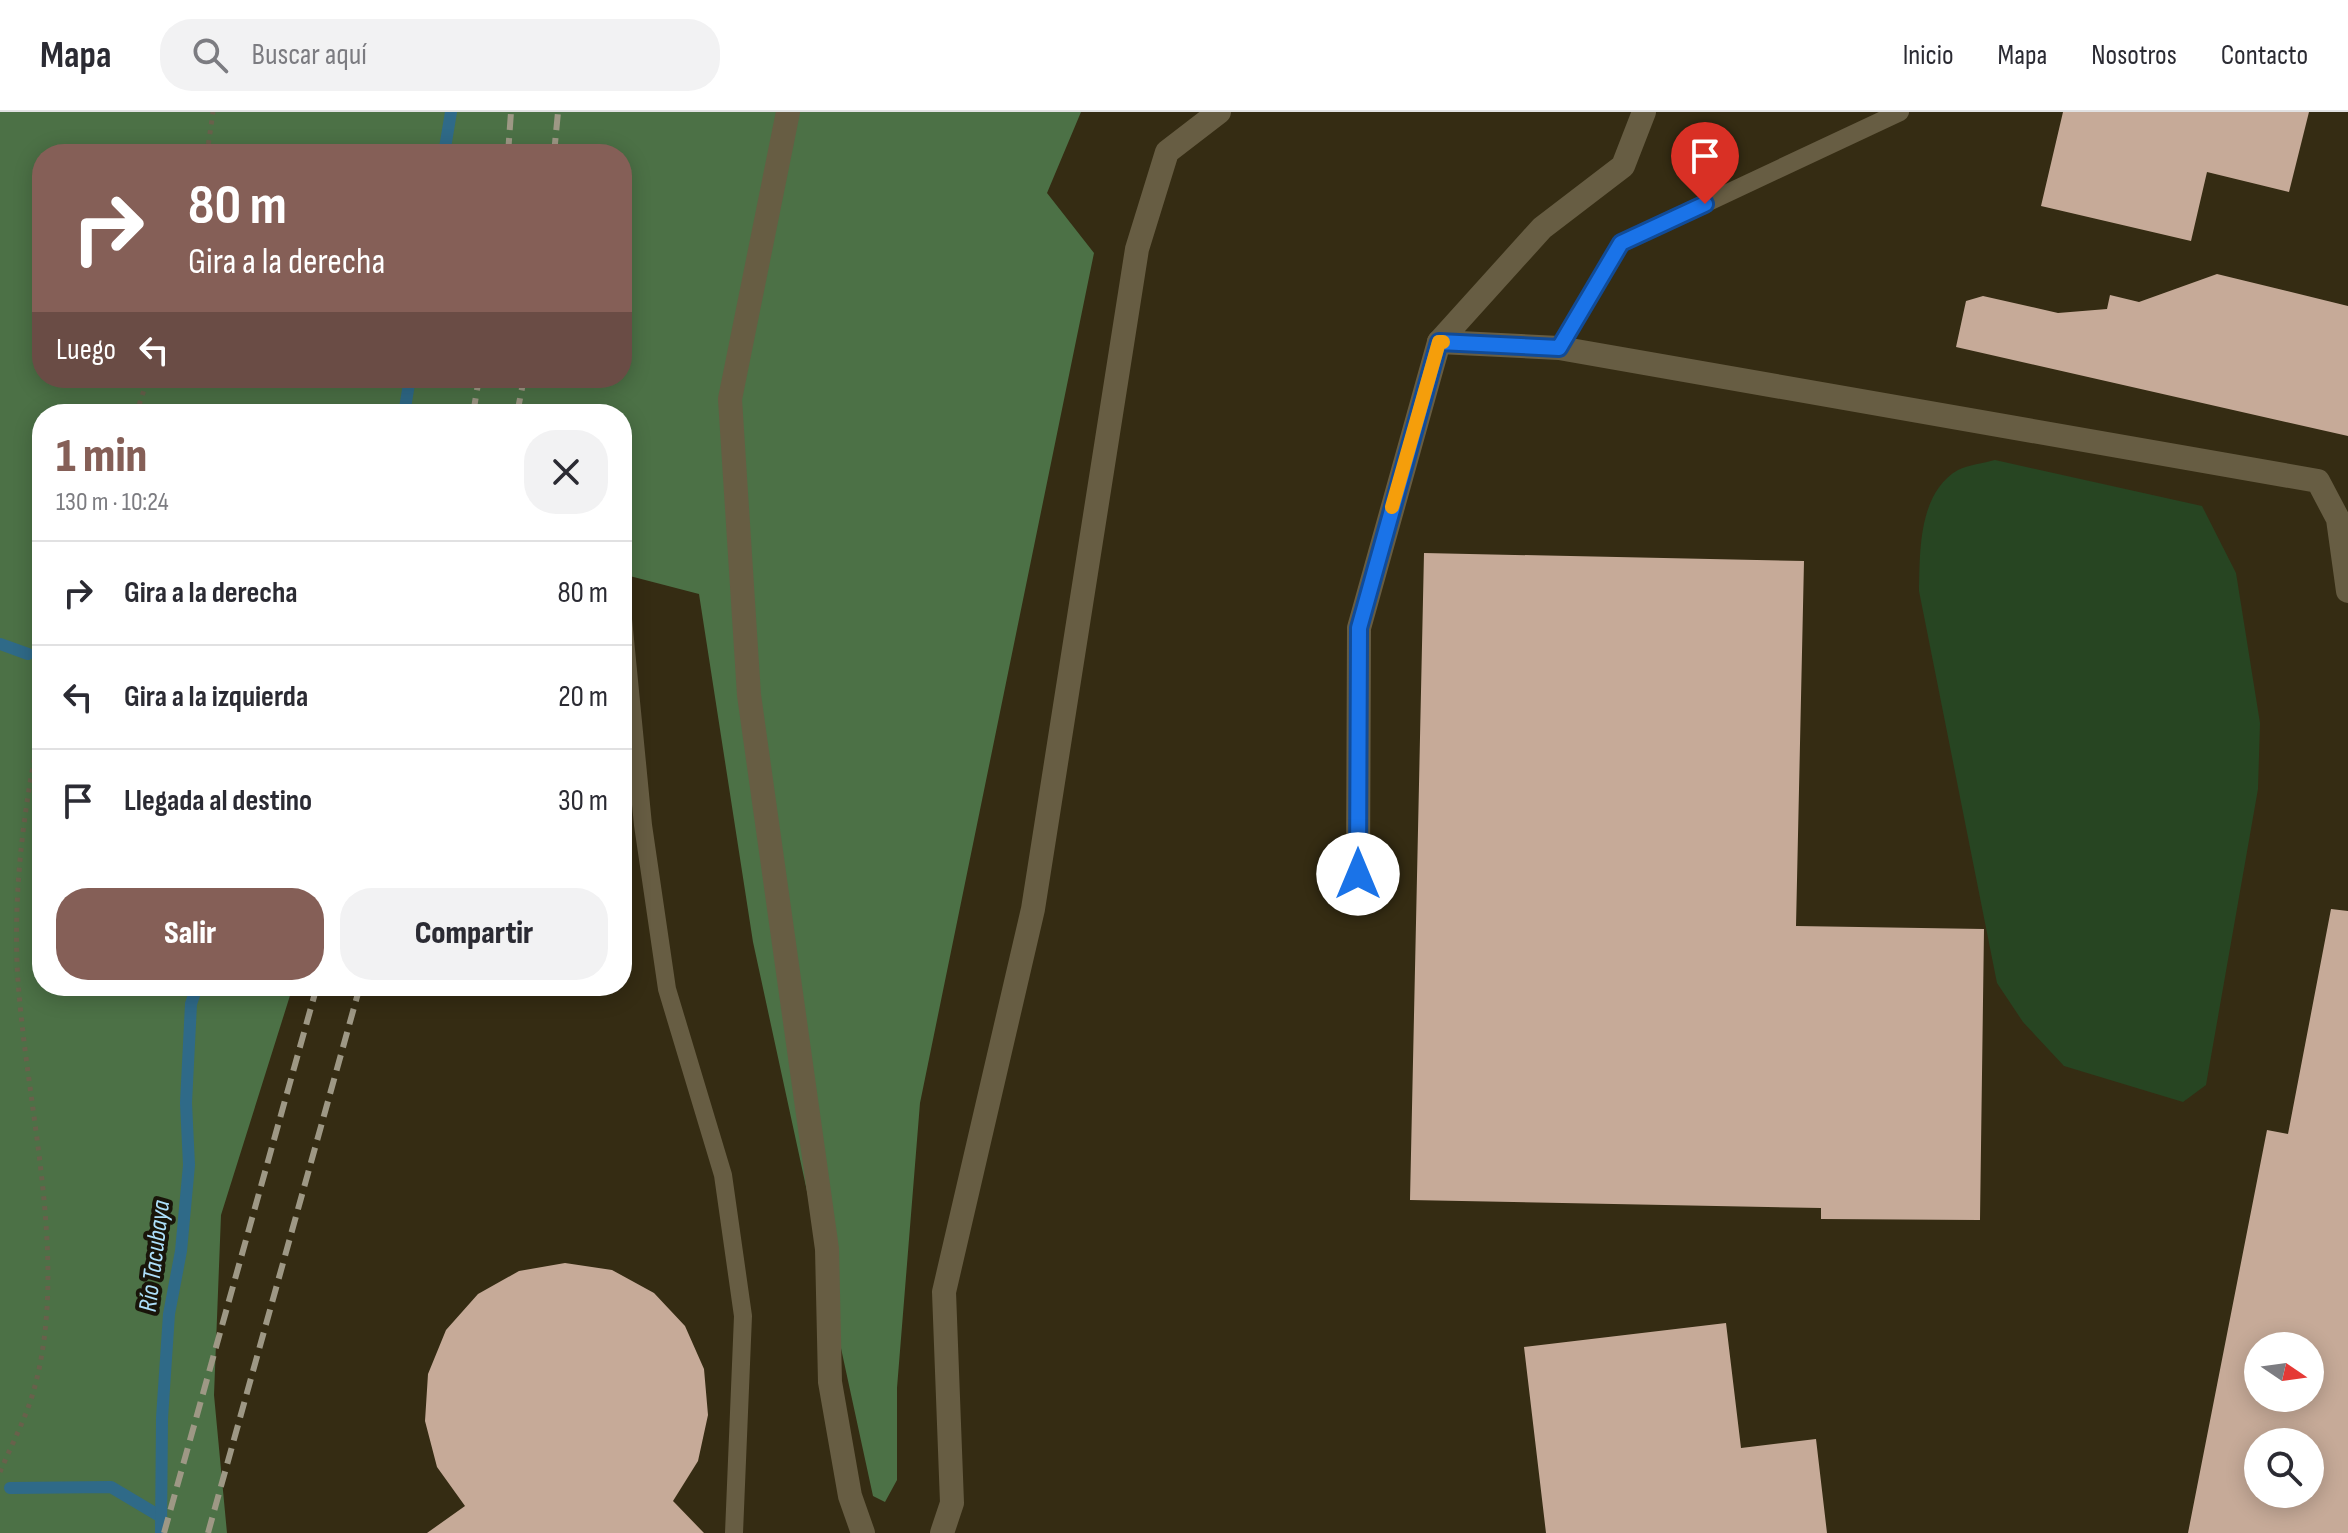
<!DOCTYPE html>
<html lang="es">
<meta charset="utf-8">
<style>
body{margin:0;font-family:"Sofia Sans Condensed",sans-serif;background:#f2f2f3;color:#2b2b33;height:100vh;display:flex;flex-direction:column;font-size:30px;white-space:nowrap}
*{box-sizing:border-box;margin:0}
p{font-size:26px;color:#7c7c81}
.icon{flex:none;width:44px;height:44px;fill:none;stroke:currentColor;stroke-width:2;stroke-linecap:round;stroke-linejoin:round}
.map{position:relative;flex:1;overflow:hidden}
.panel{position:absolute;left:32px;top:292px;width:600px;height:592px;display:flex;flex-direction:column;background:#fff;border-radius:32px;box-shadow:0 4px 20px #0003}
.panel>*{flex:none}
.hud{position:absolute;left:32px;top:32px;width:600px;height:244px;border-radius:32px;box-shadow:0 4px 20px #0003;background:#855f57;color:#fff;overflow:hidden}
.needle{width:52px;rotate:103deg}
.tools{position:absolute;left:2244px;top:1220px;display:grid;gap:16px}
.tools a{display:grid;place-items:center;width:80px;height:80px;border-radius:50%;background:#fff;box-shadow:0 4px 20px #0003;font-size:40px}
.pin{position:absolute;display:grid;place-items:center;width:68px;height:68px;color:#fff;margin:-82px -34px;border-radius:50% 50% 50% 0;rotate:-45deg;box-shadow:0 0 8px #0007}
.pin .icon{rotate:45deg}
.me{position:absolute;width:88px;margin:-44px;rotate:0deg;stroke-linejoin:round;filter:drop-shadow(0 0 6px #0008)}
.turn{display:flex;align-items:center;gap:28px;height:168px;padding:0 24px;font-size:36px}
.turn .icon{width:104px;height:104px;stroke-width:2.5}
.turn b{display:block;font-size:56px;line-height:68px}
.then{display:flex;align-items:center;height:76px;padding:0 24px;background:#0003;gap:16px;font-size:30px}
.round{display:grid;place-items:center;flex:none;width:84px;height:84px;border-radius:32px;background:#f2f2f3}
.summary{display:flex;align-items:center;justify-content:space-between;height:136px;padding:0 24px}
h1{font-size:48px;font-weight:800;line-height:60px;color:#855f57}
.cta{display:flex;gap:16px;margin-top:auto;padding:16px 24px}
.cta a{flex:1;height:92px;border-radius:32px;background:#855f57;color:#fff;font-size:32px;font-weight:800;line-height:92px;text-align:center}
.cta a+a{background:#f2f2f3;color:#2b2b33}
ul{padding:0;list-style:none}
li{display:flex;align-items:center;gap:24px;height:104px;padding:0 24px;border-top:2px solid #e1e1e2}
li div{flex:1}
li b{display:block;font-size:30px}
li em{font-style:normal}
header{display:flex;align-items:center;gap:48px;box-sizing:border-box;height:112px;padding:0 40px;background:#fff;border-bottom:2px solid #e1e1e2}
header strong{font-size:38px}
nav{display:flex;gap:44px;margin-inline-start:auto;font-size:28px}
.search{width:560px;height:72px;background:#f2f2f3;display:flex;align-items:center;gap:20px;box-sizing:border-box;padding:0 28px;border-radius:32px;color:#7c7c81;font-size:30px}
.map>svg:first-child{display:block}
.green{fill:#274522}
.forest{fill:#4c7146;fill-rule:evenodd}
.lines{fill:none;stroke-linecap:round;stroke-linejoin:round}
.stream{stroke:#2f6a88;stroke-width:12}
.building{fill:#c6aa98;fill-rule:evenodd}
.path{stroke:#68614b;stroke-width:5;stroke-dasharray:4 6;stroke-linecap:butt}
.lane{stroke:#675d43;stroke-width:18}
.street{stroke:#675d43;stroke-width:24}
.rail{stroke:#9e9885;stroke-width:6;stroke-dasharray:16 8;stroke-linecap:butt}
.route-casing{stroke:#114b97;stroke-width:20}
.route{stroke:#1a73e8;stroke-width:14}
.slow{stroke:#f59e0b;stroke-width:14}
.labels{text-anchor:middle;dominant-baseline:central;stroke-width:8;stroke-linejoin:round;paint-order:stroke}
.water-label{font-size:26px;font-style:italic;fill:#aee0fc;stroke:#19150a}
</style>
<header>
<strong>Mapa</strong>
<div class="search"><svg class="icon" aria-label="search" viewBox="0 0 24 24"><circle cx="10" cy="10" r="6"/><path d="M15 15l6 6"/></svg>Buscar aquí</div>
<nav><a>Inicio</a><a>Mapa</a><a>Nosotros</a><a>Contacto</a></nav>
</header>
<div class="map">
<svg width="2348" height="1421" viewBox="0 0 2348 1421">
<rect width="100%" height="100%" fill="#352c13"/>
<path class="green" d="M1995 348 2202 394 2236 461 2260 611 2258 677 2206 973 2183 990 2064 954 2023 910 1997 871 1919 479C1920 440 1918 381 1958 358 1968 353 1984 351 1995 348Z"/>
<path class="forest" d="M0 0H1081L1047 81 1094 141 920 991 897 1276V1368L885 1390 873 1384 753 830 699 482 622 462V302H42V874H293L221 1103 214 1283 227 1421H0ZM42 42H622V266H42Z"/>
<g class="lines">
<g class="stream">
<polyline points="444,42 451,0"/>
<polyline points="404,302 410,266"/>
<polyline points="0,532 28,542"/>
<polyline points="10,1376 111,1375 158,1403"/>
<polyline points="161,1421 162,1306 169,1202 181,1139 189,1053 186,991 191,892 197,874"/>
</g>
</g>
<g class="building">
<polygon points="2063,0 2309,0 2289,80 2207,60 2191,129 2041,94"/>
<polygon points="2217,162 2348,194 2348,324 1956,235 1966,189 1983,184 2058,201 2107,197 2110,183 2139,190"/>
<polygon points="1424,441 1804,449 1796,814 1984,817 1980,1108 1821,1107 1821,1096 1410,1088"/>
<path d="M2331 797 2348 799V1421H2188L2267 1018 2288 1022ZM2258 1234H2310V1286H2258ZM2258 1330H2310V1382H2258Z"/>
<polygon points="565,1151 612,1158 654,1181 685,1214 704,1257 708,1303 698,1349 673,1389 704,1421 427,1421 465,1394 437,1355 425,1309 428,1262 446,1218 478,1182 519,1159"/>
<polygon points="1726,1211 1741,1336 1816,1327 1827,1421 1546,1421 1524,1235"/>
</g>
<g class="lines">
<g class="path">
<polyline points="207,42 213,0"/>
<polyline points="136,302 148,266"/>
<path d="M0 1360C11 1334 25 1308 33 1281 72 1147 23 987 17 851 14 770 25 687 42 609"/>
</g>
<g class="lane">
<polyline points="1559,236 1621,131 1900,0"/>
<polyline points="623,507 643,713 667,877 723,1063 743,1204 734,1421"/>
</g>
<g class="street">
<polyline points="788,0 730,287 749,583 827,1137 830,1270 850,1384 863,1421"/>
<polyline points="1644,0 1623,54 1542,116 1439,230 1559,236 2318,369 2338,407 2348,479"/>
<polyline points="1358,762 1359,516 1439,230"/>
<polyline points="942,1421 952,1391 944,1180 1033,797 1137,137 1167,40 1219,0"/>
</g>
<g class="rail">
<polyline points="508,42 511,0"/>
<polyline points="554,42 558,0"/>
<polyline points="473,302 479,266"/>
<polyline points="517,302 524,266"/>
<polyline points="164,1421 317,874"/>
<polyline points="208,1421 360,874"/>
</g>
</g>
<g class="lines">
<defs>
<polyline id="route" points="1358,762 1359,516 1439,230 1559,236 1621,131 1705,92"/>
</defs>
<use href="#route" class="route-casing"/>
<use href="#route" class="route"/>
<polyline class="slow" points="1392,395 1439,230 1443,230"/>
</g>
<g class="labels">
<g class="water-label">
<text transform="translate(155 1144) rotate(-83)">Río Tacubaya</text>
</g>
</g>
</svg>
<div class="tools">
<a><svg class="needle" viewBox="-14 -14 28 28"><path d="M0-13l5 13h-10z" fill="#e53935"/><path d="M0 13l5-13h-10z" fill="#7c7c81"/></svg></a>
<a><svg class="icon" aria-label="search" viewBox="0 0 24 24"><circle cx="10" cy="10" r="6"/><path d="M15 15l6 6"/></svg></a>
</div>
<div class="pin" style="left:1705px;top:92px;background:#d93025"><svg class="icon" aria-label="arrive" viewBox="0 0 24 24"><path d="M6 21V4h12l-3 4 3 4H6"/></svg></div>
<svg class="me" style="left:1358px;top:762px" viewBox="-20 -20 40 40"><circle r="19" fill="#fff"/><path d="M0-13L10 11 0 6-10 11z" fill="#1a73e8"/></svg>
<div class="hud">
<div class="turn"><svg class="icon" aria-label="right" viewBox="0 0 24 24"><path d="M7 20v-9h11M14 6l5 5-5 5"/></svg><div><b>80 m</b>Gira a la derecha</div></div>
<div class="then">Luego<svg class="icon" aria-label="left" viewBox="0 0 24 24"><path d="M17 20v-9H6M10 6l-5 5 5 5"/></svg></div>
</div>
<section class="panel">
<div class="summary"><div><h1>1 min</h1><p>130 m · 10:24</p></div><a class="round"><svg class="icon" aria-label="close" viewBox="0 0 24 24"><path d="M6 6l12 12M18 6L6 18"/></svg></a></div>
<ul>
<li><svg class="icon" aria-label="right" viewBox="0 0 24 24"><path d="M7 20v-9h11M14 6l5 5-5 5"/></svg><div><b>Gira a la derecha</b></div><em>80 m</em></li>
<li><svg class="icon" aria-label="left" viewBox="0 0 24 24"><path d="M17 20v-9H6M10 6l-5 5 5 5"/></svg><div><b>Gira a la izquierda</b></div><em>20 m</em></li>
<li><svg class="icon" aria-label="arrive" viewBox="0 0 24 24"><path d="M6 21V4h12l-3 4 3 4H6"/></svg><div><b>Llegada al destino</b></div><em>30 m</em></li>
</ul>
<div class="cta"><a>Salir</a><a>Compartir</a></div>
</section>
</div>
